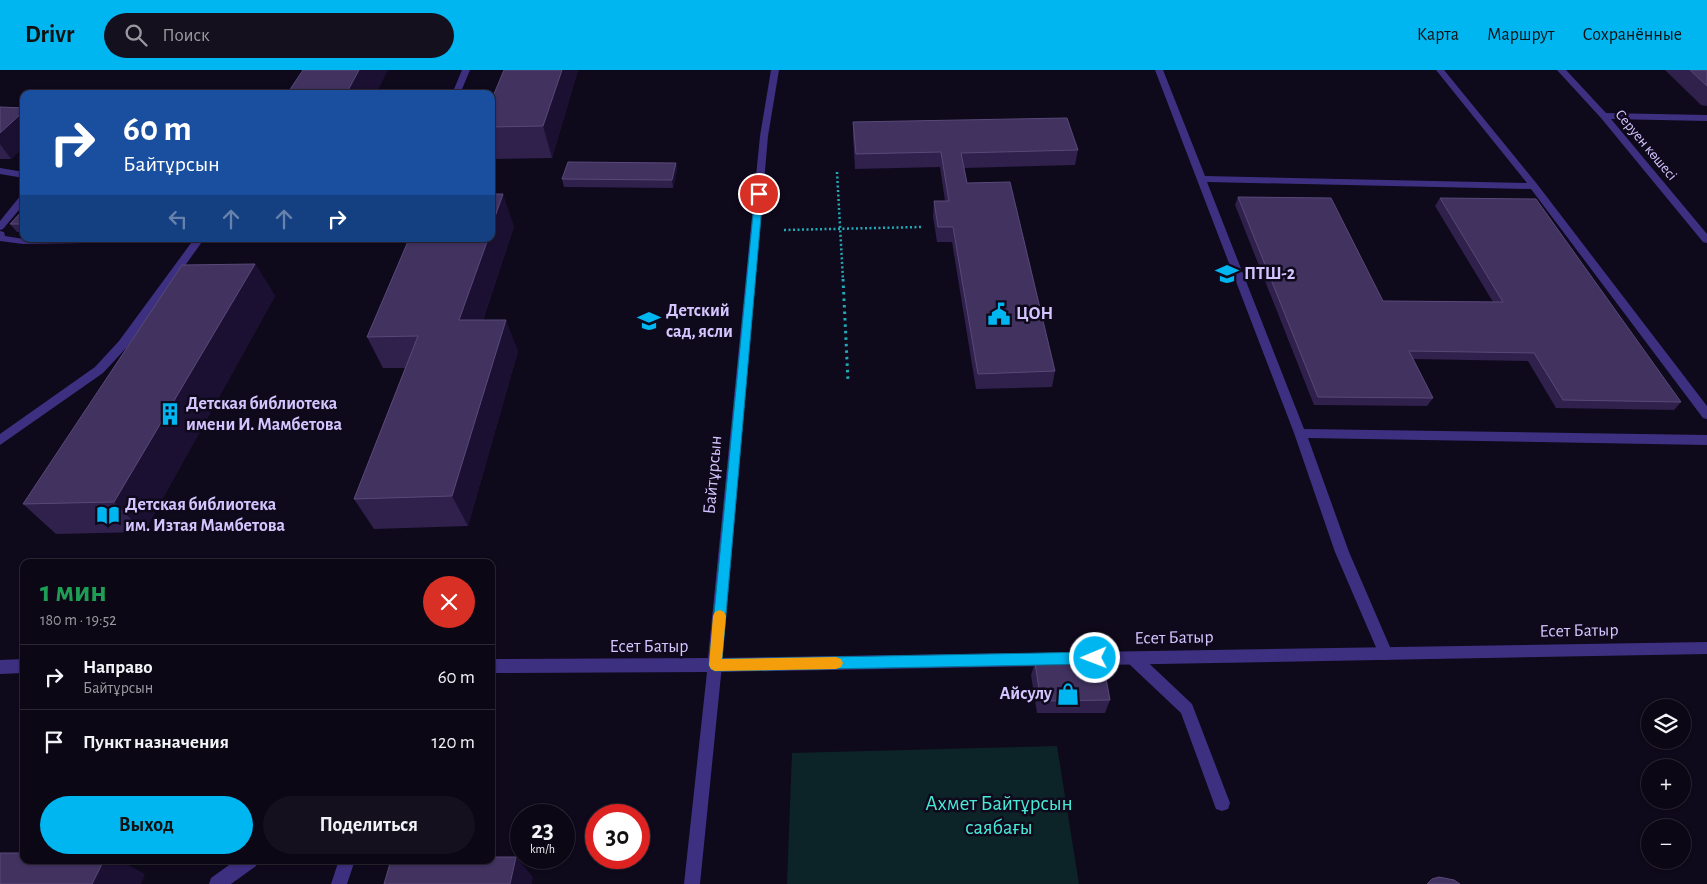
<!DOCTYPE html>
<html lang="ru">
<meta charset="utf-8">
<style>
body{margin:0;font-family:"Alegreya Sans",sans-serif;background:#14101e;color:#f1f3f6;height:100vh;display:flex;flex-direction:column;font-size:19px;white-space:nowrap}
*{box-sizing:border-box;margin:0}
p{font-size:16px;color:#9a99a0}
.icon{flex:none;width:28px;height:28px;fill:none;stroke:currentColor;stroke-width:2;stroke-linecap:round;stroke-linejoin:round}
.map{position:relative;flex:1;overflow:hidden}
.side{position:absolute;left:20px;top:489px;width:475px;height:305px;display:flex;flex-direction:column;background:#0b0715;border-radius:10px;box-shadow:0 1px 4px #0004,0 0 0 1px #2b2834}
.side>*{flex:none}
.top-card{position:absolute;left:20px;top:20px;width:475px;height:152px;border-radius:10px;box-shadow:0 1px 4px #0004,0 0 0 1px #2b2834;background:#1a4fa0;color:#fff;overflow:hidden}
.controls{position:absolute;left:1641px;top:629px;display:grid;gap:10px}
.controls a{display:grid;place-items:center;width:50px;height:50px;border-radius:50%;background:#0b0715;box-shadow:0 1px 4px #0004,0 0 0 1px #2b2834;font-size:25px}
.speed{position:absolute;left:510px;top:734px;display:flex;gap:10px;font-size:25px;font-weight:700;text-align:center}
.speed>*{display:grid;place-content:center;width:65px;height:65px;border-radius:50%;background:#0b0715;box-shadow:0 1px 4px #0004,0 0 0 1px #2b2834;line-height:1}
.speed small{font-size:12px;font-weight:400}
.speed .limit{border:8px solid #d22;background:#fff;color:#111}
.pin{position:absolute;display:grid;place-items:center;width:42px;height:42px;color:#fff;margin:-21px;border:2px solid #fff;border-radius:50%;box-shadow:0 1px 5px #0007}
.me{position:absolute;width:55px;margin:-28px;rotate:269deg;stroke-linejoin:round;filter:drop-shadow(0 0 4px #0008)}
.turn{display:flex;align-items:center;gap:18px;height:105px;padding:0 20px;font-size:22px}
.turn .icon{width:65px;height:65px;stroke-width:2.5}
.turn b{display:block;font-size:35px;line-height:42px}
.lanes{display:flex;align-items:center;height:48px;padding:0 20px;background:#0003;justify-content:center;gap:25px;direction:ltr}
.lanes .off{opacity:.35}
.round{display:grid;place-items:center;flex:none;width:52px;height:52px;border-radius:26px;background:#14101e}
.summary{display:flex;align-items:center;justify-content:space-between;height:85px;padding:0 20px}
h1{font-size:30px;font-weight:700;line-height:38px;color:#1e9e55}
.action{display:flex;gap:10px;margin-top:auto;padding:10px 20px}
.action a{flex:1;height:58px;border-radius:30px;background:#00b6f0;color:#111;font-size:20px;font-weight:700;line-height:58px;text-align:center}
.action a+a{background:#14101e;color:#f1f3f6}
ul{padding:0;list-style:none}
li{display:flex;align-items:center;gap:15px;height:65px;padding:0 20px;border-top:1px solid #2b2834}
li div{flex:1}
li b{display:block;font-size:19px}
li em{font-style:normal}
header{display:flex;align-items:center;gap:30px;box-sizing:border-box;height:70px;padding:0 25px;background:#00b6f0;color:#111}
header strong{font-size:24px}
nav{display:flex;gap:28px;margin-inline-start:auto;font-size:18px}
.search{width:350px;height:45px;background:#14101e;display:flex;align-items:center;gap:12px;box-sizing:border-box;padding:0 18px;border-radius:28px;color:#9a99a0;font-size:19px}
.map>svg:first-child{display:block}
.green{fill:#0c2427}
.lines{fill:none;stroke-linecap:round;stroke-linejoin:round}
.path-far1{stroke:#22aab6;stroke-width:2.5;stroke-dasharray:2 2.5;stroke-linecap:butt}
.path{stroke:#22aab6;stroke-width:3;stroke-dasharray:2.5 4;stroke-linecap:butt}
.service{fill:#3e3080;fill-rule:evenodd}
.minor{fill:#3e3080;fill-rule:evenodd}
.tertiary{fill:#3e3080;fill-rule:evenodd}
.wall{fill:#2f204c}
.shaded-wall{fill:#1b1031}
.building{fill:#413260;stroke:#584979}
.route{fill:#00b6f0;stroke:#00769c}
.slow{fill:#f59e0b}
.labels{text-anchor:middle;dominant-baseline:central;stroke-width:5;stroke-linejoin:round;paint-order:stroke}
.far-street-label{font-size:15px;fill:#d4c5ff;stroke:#0f091c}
.poi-label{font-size:18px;font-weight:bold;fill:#d4c5ff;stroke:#0f091c;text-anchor:start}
.street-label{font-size:18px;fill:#d4c5ff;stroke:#0f091c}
.near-park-label{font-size:21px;fill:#47e9d7;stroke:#0f091c}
</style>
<header>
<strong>Drivr</strong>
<div class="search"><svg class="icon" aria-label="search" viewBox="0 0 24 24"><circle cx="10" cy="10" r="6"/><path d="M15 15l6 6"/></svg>Поиск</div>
<nav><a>Карта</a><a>Маршрут</a><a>Сохранённые</a></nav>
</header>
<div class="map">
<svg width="1707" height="814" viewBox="0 0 1707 814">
<rect width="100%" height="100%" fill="#0f091c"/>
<polygon class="green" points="1057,676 1079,814 787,814 792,683"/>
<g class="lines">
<g class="path-far1">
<polyline points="837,102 843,210"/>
<polyline points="784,160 922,157"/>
</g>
<polyline class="path" points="843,209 848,311"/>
<g class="service">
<polygon points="462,0 470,0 460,24 452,24"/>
<polygon points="1155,0 1163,0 1205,106 1527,113 1436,0 1444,0 1537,114 1707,336 1707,349 1703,348 1531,119 1207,112 1304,359 1707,365 1707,375 1308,368 1349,482 1393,584 1391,589 1386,590 1381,589 1335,482 1294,363"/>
<polygon points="1557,0 1566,0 1606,43 1707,45 1707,51 1611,49 1707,164 1707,173 1703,172 1601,48"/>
<polygon points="0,98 24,102 24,108 0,104"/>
<polygon points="24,124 24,134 3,159 0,160 0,151 21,125"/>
<polygon points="0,161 4,162 5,166 24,169 154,169 149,172 23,174 0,171"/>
<polygon points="194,169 204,169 127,277 103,303 0,375 0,364 95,297 119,271"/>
<polygon points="1133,582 1138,583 1192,634 1230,733 1228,739 1222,741 1216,739 1181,643 1128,593 1126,588 1128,583"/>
<polygon points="236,790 258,790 256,796 231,814 209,814 211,808"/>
<polygon points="339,790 355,790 347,814 331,814"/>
</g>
<polygon class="minor" points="1707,572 1707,584 715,602 710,600 708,595 710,590 715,588"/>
<g class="tertiary">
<polygon points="771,0 779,0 768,66 722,595 700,814 684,814 707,602 491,603 491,589 708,588 760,66"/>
<polygon points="24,589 24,603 0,604 0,590"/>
</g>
</g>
<g class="wall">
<polygon points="578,0 552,88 491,89 491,31"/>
<polygon points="1665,0 1707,0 1707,36 1701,35"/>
<polygon points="0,37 24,38 24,76 11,89 0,89"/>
<polygon points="853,52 1078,80 1075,95 964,98 967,113 1055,301 1052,317 976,319 952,172 937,172 933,146 934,131 945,131 940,97 855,99 853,67"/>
<polygon points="676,93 677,101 673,118 564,117 562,109"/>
<polygon points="1238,127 1383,231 1493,232 1435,136 1440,128 1681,332 1674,340 1556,338 1528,291 1413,289 1433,328 1427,336 1314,335 1235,135"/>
<polygon points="24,139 24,162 17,162 10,154"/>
<polygon points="514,156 483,250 518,281 468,456 374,459 354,429 405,298 383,298 367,267"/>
<polygon points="255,194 275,226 144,462 56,464 23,434"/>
<polygon points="1035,593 1110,630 1105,643 1037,643 1031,605"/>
</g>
<g class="shaded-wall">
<polygon points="359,0 388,0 376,24 346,24"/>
<polygon points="562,0 578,0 552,88 543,56"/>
<polygon points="24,41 24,76 11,89 0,74 0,63"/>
<polygon points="676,93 677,101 673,118 672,110"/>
<polygon points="503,124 514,156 472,282 459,250 488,169 491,169 491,158"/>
<polygon points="255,194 275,226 144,462 114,432"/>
<polygon points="506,250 518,281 468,456 452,426"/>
<polygon points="516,787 533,807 532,814 510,814"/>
<polygon points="104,790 119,790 145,804 141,814 92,814"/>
</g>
<g class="building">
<polygon points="303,0 359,0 346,24 287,24"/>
<polygon points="504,0 562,0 543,56 491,57 491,31"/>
<polygon points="1690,0 1707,0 1707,16"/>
<polygon points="0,37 24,38 24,41 0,63"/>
<polygon points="1067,48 1078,80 961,83 967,113 1010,112 1055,301 978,304 953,157 938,157 934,131 949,131 941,82 856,84 853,52"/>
<polygon points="568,92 676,93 672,110 562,109"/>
<polygon points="491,124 503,124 491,158"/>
<polygon points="1238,127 1331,128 1383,231 1503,232 1440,128 1536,129 1681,332 1563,330 1534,283 1409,281 1433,328 1318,327"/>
<polygon points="24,139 24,154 10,154"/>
<polygon points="409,169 488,169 459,250 506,250 452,426 354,429 418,266 367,267"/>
<polygon points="255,194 114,432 23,434 182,195"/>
<polygon points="1103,592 1110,630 1041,631 1035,593"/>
<polygon points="0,783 24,783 24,790 104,790 92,814 0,814"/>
<polygon points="491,787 516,787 510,814 384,814 391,790 491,790"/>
<polygon points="1439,807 1454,810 1460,814 1427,814 1432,809"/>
</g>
<polygon class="route" points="759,122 763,124 722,589 1095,582 1099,584 1101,588 1099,593 1095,594 715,601 711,599 709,595 755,124"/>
<polygon class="slow" points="720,540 724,542 726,546 722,589 836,587 841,589 843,593 841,597 836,599 715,601 711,599 709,595 713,546 715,542"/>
<defs>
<symbol id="university-bare" viewBox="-9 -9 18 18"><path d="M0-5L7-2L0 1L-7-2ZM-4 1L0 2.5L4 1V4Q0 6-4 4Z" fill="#00b6f0" stroke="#0f091c" stroke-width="2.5" paint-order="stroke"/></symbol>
<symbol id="civic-bare" viewBox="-9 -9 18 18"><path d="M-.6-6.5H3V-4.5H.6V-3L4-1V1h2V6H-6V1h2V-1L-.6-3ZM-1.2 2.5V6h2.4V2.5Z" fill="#00b6f0" stroke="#0f091c" stroke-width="2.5" paint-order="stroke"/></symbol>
<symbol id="school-bare" viewBox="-9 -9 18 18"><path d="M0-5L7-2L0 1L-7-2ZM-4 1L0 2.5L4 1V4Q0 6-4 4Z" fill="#00b6f0" stroke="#0f091c" stroke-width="2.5" paint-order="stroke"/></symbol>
<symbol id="building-bare" viewBox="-9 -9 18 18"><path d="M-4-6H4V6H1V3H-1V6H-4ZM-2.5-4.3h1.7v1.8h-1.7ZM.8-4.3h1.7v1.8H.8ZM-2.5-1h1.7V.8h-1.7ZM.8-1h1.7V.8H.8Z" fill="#00b6f0" stroke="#0f091c" stroke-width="2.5" paint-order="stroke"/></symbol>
<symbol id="library-bare" viewBox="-9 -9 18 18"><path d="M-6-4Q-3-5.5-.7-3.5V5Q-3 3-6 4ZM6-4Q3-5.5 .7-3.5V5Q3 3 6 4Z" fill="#00b6f0" stroke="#0f091c" stroke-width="2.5" paint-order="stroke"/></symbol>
<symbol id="shop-bare" viewBox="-9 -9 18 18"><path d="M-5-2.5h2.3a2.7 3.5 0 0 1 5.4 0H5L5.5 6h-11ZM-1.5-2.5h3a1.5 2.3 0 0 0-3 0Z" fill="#00b6f0" stroke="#0f091c" stroke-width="2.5" paint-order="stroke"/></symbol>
</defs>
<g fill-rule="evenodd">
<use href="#university-bare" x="1211" y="188" width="32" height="32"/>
<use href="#civic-bare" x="983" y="228" width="32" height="32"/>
<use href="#school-bare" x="633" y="235" width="32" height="32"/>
<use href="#building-bare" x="154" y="328" width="32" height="32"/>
<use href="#library-bare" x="92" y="429" width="32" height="32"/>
<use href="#shop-bare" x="1052" y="608" width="32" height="32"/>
</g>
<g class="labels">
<g class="far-street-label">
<text transform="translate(1646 75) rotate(50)">Серуен көшесі</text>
</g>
<g class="poi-label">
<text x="1244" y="204">ПТШ-2</text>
<text x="666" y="241">Детский<tspan x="666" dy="21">сад, ясли</tspan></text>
<text x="1016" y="244">ЦОН</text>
<text x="186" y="334">Детская библиотека<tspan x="186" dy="21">имени И. Мамбетова</tspan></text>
<text x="125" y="435">Детская библиотека<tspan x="125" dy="21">им. Изтая Мамбетова</tspan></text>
<text x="1052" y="624" text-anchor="end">Айсулу</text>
</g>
<g class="street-label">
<text transform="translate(713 405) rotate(-85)">Байтұрсын</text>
<text transform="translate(1579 561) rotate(-1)">Есет Батыр</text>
<text transform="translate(1174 568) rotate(-1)">Есет Батыр</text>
<text x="649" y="577">Есет Батыр</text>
</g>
<g class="near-park-label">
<text x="999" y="733">Ахмет Байтұрсын<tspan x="999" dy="24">саябағы</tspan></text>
</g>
</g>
</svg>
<div class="controls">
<a><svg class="icon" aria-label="layers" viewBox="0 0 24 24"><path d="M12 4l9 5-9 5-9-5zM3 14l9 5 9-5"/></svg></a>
<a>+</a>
<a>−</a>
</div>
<div class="speed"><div>23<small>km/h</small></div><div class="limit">30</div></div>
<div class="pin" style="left:759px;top:124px;background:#d93025"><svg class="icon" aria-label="arrive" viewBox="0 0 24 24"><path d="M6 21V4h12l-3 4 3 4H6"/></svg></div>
<svg class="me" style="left:1095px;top:588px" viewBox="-20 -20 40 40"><circle r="17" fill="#00b6f0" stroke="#fff" stroke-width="3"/><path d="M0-11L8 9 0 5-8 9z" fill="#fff"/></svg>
<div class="top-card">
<div class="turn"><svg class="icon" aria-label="right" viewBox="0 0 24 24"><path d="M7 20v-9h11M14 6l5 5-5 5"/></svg><div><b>60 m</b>Байтұрсын</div></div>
<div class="lanes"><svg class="icon off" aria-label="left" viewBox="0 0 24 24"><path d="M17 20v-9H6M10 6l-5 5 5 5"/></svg><svg class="icon off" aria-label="ahead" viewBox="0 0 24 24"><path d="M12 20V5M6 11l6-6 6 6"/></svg><svg class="icon off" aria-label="ahead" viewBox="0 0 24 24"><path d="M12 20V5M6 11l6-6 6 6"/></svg><svg class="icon" aria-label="right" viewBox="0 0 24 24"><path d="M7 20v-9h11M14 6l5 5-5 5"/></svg></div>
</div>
<section class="side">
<div class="summary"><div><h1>1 мин</h1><p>180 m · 19:52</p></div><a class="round" style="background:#d93025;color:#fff"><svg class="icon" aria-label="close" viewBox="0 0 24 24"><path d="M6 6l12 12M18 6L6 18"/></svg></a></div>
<ul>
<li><svg class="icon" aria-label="right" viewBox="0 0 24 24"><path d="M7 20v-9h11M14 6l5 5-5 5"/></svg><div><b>Направо</b><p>Байтұрсын</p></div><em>60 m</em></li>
<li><svg class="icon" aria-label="arrive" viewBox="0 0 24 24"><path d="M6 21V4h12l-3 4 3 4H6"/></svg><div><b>Пункт назначения</b></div><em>120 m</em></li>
</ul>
<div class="action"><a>Выход</a><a>Поделиться</a></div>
</section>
</div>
